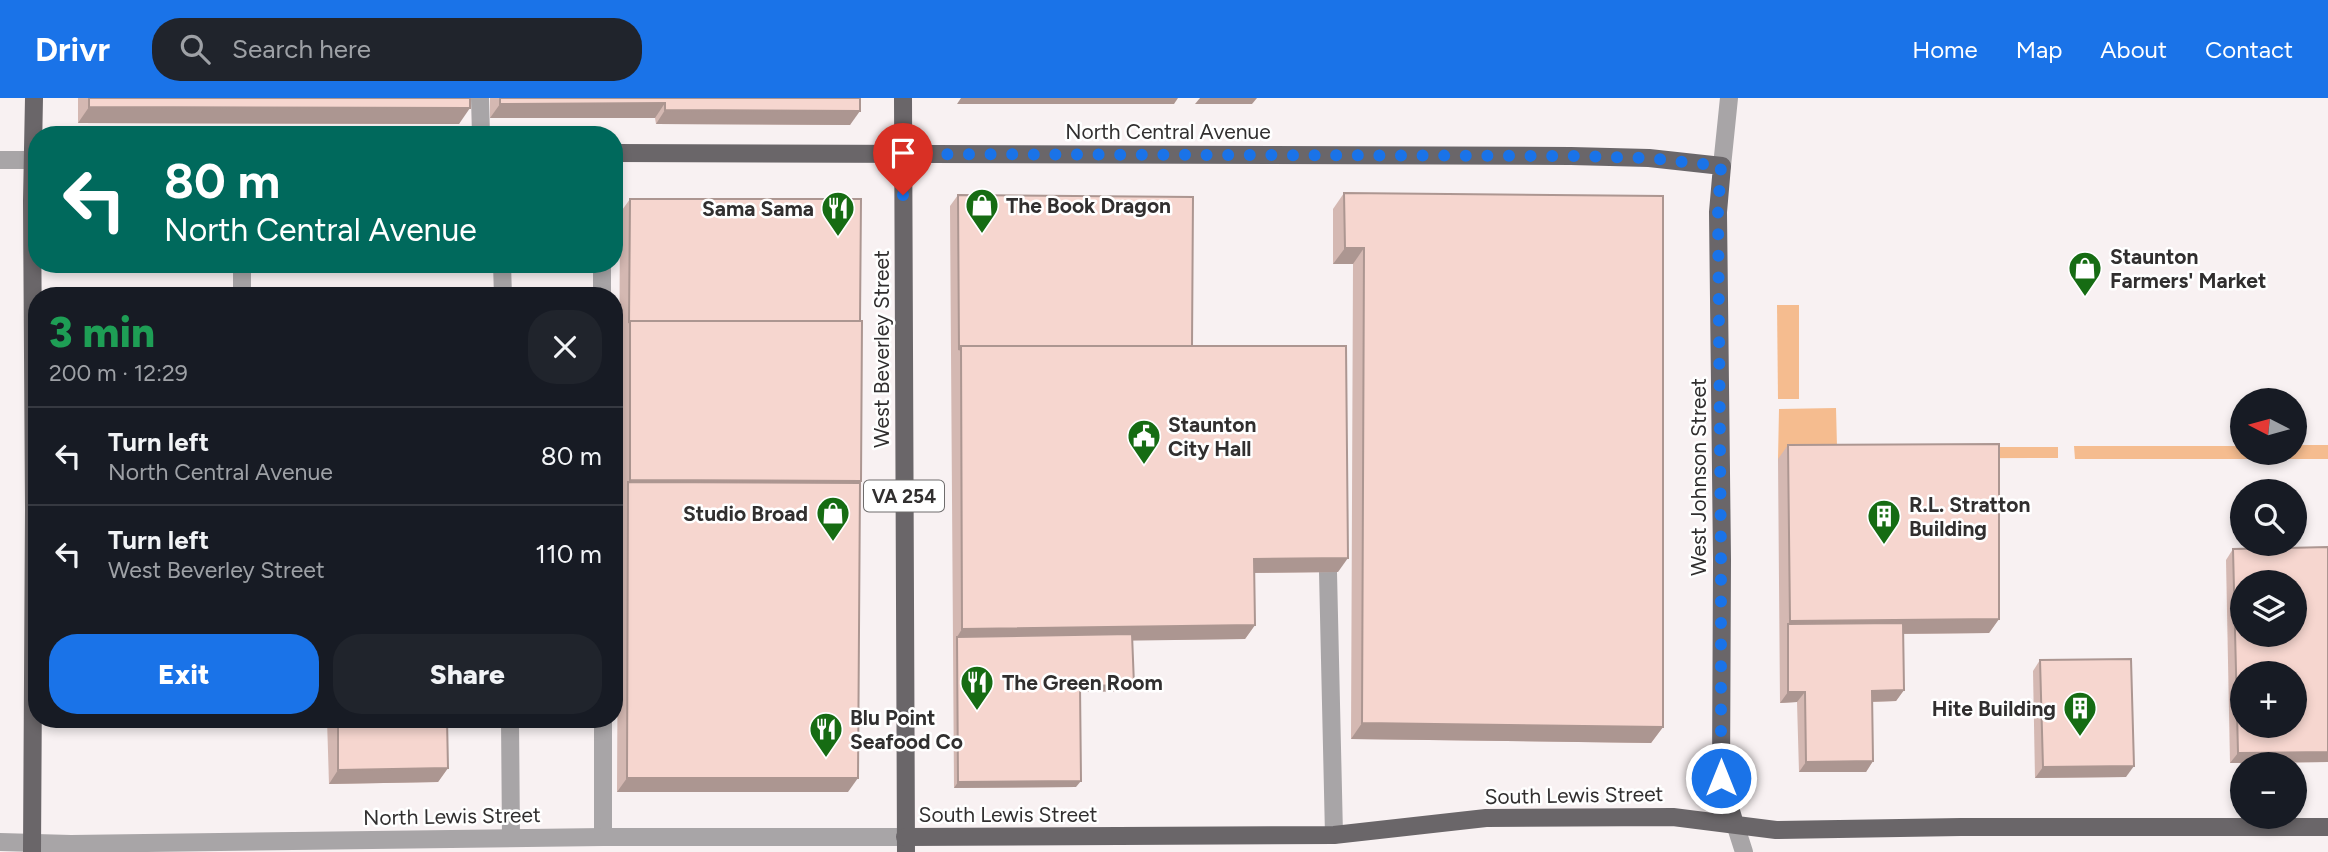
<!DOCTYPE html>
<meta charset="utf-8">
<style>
body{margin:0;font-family:Figtree,sans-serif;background:#20242c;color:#f1f3f6;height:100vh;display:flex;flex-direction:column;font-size:26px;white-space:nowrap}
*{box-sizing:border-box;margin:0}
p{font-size:23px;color:#9ea1a6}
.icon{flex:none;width:38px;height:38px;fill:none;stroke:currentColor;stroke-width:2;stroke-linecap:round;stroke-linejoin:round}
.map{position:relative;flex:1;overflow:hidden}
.panel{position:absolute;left:28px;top:189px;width:595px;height:441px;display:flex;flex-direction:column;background:#171b24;border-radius:28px;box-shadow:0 4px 10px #0003}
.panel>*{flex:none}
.banner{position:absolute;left:28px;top:28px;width:595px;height:147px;border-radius:28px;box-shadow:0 4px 10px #0003;background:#00695c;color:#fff;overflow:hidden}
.needle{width:46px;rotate:276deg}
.controls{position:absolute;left:2230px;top:290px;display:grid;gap:14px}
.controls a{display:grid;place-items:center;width:77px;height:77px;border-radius:50%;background:#171b24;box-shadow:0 4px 10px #0003;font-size:35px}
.pin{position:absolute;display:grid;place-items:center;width:60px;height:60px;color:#fff;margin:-72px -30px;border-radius:50% 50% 50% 0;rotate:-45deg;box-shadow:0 0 7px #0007}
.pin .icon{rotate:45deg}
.me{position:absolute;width:77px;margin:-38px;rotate:0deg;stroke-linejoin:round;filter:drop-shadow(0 0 5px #0008)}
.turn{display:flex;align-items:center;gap:24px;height:147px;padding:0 21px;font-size:32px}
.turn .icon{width:91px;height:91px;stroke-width:2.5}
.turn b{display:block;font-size:49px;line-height:60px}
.round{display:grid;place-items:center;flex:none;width:74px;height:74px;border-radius:28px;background:#20242c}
.head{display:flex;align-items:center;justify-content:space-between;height:119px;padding:0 21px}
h1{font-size:42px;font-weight:800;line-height:52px;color:#1e9e55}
.primary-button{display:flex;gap:14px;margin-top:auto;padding:14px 21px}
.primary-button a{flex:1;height:80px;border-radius:28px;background:#1a73e8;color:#fff;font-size:28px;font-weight:800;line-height:80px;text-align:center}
.primary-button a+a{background:#20242c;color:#f1f3f6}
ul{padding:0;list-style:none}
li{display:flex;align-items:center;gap:21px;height:98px;padding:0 21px;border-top:2px solid #363941}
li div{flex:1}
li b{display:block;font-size:26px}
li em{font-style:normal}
header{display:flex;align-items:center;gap:42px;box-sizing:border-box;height:98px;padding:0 35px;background:#1a73e8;color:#fff}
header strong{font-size:33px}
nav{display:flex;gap:38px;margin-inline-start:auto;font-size:24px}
.search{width:490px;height:63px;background:#20242c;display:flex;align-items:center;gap:18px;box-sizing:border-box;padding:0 24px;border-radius:28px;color:#9ea1a6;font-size:26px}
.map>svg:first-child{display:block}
.green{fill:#f5bc8f}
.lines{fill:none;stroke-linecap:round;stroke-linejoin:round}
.minor{stroke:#a8a5a7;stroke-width:18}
.major{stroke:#6a6669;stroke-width:18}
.wall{fill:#d4b8b2}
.shaded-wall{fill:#ac9691}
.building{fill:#f6d6cf;stroke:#ac9691;stroke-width:2;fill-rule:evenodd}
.route{stroke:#1a73e8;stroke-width:12;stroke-dasharray:0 21.6}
.labels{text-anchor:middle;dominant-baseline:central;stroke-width:5;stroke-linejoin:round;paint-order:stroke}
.shield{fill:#fff;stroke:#6f6d6d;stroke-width:2}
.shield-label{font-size:19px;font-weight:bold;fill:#312f2f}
.street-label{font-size:21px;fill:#312f2f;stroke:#fff}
.poi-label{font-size:21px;font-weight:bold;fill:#312f2f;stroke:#fff;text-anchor:start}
</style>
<header>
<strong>Drivr</strong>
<div class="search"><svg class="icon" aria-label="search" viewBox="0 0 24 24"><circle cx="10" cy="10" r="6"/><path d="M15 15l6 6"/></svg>Search here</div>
<nav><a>Home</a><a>Map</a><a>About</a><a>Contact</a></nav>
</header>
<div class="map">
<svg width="2328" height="754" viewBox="0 0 2328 754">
<rect width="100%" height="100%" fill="#f8f1f2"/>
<g class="green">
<polygon points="1777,207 1799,207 1799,301 1778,301"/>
<polygon points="1836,310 1837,349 2058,349 2058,360 1778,361 1779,311"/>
<polygon points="2294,347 2328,347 2328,361 2075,361 2074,348 2242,348 2242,355 2294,355"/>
</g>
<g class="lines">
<g class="minor">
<polyline points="480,0 481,37"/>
<polyline points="0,62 33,62"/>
<polyline points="1722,68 1729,0"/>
<polyline points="242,166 242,198"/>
<polyline points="502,166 503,198"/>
<polyline points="602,166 602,198"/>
<polyline points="1328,474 1334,737"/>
<polyline points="510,621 511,740"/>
<polyline points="603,621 603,739"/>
<polyline points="1735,726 1744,754"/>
<polyline points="0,744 71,746 603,739 905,739"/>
</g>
<g class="major">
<polyline points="903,0 906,754"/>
<polyline points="614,55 1571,58 1649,60 1722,68 1718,114 1722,461 1721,680 1735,726"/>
<polyline points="905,739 1334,737 1486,720 1673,719 1776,732 1961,729 2328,729"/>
<polyline points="32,754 34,411 32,103 34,0"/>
</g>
</g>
<g class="wall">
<polygon points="78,0 470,0 459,26 78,25"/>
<polygon points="490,0 860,0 850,27 656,26 655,20 490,20"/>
<polygon points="1344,95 1663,629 1651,645 1351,641 1353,166 1333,166 1333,111"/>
<polygon points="958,97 1192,248 1338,474 1254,475 1255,527 1245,541 1132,542 1129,593 1080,594 1076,689 954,690 950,108"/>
<polygon points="630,101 860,223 861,383 860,385 848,694 617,694 620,115"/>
<polygon points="1788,347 1999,521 1989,535 1903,536 1904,592 1896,603 1872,604 1873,663 1866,674 1799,674 1797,604 1780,605 1778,361"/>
<polygon points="2328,449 2328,664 2230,665 2226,462 2233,451"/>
<polygon points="2040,562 2126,679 2035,680 2033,573"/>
<polygon points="327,621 447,621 448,670 438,684 329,686"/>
</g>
<g class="shaded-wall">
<polygon points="961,0 1178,0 1174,6 957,6"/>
<polygon points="1200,0 1257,0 1252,6 1195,6"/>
<polygon points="665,5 655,20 490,20 500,6"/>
<polygon points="89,9 470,10 459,26 78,25"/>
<polygon points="665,12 860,13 850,27 656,26"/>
<polygon points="1345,150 1364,150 1353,166 1333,166"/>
<polygon points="630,382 861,383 850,399 628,384"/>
<polygon points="1348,460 1338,474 1244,475 1254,461"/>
<polygon points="1999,521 1989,535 1788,537 1788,526 1790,523"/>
<polygon points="1255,527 1245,541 957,545 957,539 962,531"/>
<polygon points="1134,587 1129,593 1076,594 1080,588"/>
<polygon points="1904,592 1896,603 1865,604 1872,593"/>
<polygon points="1788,594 1805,594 1797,604 1780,605"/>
<polygon points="1362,625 1663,629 1651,645 1351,641"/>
<polygon points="2328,654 2328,664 2230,665 2238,655"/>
<polygon points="1873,663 1866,674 1799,674 1806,664"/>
<polygon points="2134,668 2126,679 2035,680 2043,669"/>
<polygon points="448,670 438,684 329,686 338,672"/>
<polygon points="627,680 858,680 848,694 617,694"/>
<polygon points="1081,683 1076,689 954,690 958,684"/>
</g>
<g class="building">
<polygon points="89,0 470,0 470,10 89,9"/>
<polygon points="500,0 860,0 860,13 665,12 665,5 500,6"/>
<polygon points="1344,95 1663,98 1663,629 1362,625 1364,150 1345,150"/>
<polygon points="958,97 1193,99 1192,248 961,248 959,252"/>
<polygon points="630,101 861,101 860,223 630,223 629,225"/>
<polygon points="630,223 862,223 861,383 630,382"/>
<polygon points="961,248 1346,248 1348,460 1254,461 1255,527 962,531"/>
<polygon points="1999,346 1999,521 1790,523 1788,347"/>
<polygon points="628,384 860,385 858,680 627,680"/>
<path d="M2328 449V654L2238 655 2233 451ZM2242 485H2294V537H2242ZM2242 576H2294V628H2242Z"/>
<polygon points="1903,525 1904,592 1872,593 1873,663 1806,664 1805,594 1788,594 1788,526"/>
<polygon points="1132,536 1134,587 1080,588 1081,683 958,684 957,539"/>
<polygon points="2131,561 2134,668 2043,669 2040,562"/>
<polygon points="338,621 447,621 448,670 338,672"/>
</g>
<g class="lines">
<polyline class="route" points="903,97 902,56 1572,58 1648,60 1721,68 1718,114 1721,461 1721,680"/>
</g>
<defs>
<symbol id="shop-pin" viewBox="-11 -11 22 30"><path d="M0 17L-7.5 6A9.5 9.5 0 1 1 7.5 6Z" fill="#166c13" stroke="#fff"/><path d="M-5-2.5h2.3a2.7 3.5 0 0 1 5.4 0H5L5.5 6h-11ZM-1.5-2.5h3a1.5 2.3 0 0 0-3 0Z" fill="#fff"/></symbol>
<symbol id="restaurant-pin" viewBox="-11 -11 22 30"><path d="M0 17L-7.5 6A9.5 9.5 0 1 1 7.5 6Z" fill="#166c13" stroke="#fff"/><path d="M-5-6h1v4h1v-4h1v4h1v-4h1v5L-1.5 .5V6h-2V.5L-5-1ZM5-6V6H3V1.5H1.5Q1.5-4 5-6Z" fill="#fff"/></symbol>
<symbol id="civic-pin" viewBox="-11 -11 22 30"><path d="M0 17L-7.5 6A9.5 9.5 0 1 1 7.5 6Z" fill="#166c13" stroke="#fff"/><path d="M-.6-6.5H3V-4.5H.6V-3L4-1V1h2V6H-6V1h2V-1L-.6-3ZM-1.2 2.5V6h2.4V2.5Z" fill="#fff"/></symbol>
<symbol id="building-pin" viewBox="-11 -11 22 30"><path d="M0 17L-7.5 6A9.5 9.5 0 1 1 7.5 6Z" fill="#166c13" stroke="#fff"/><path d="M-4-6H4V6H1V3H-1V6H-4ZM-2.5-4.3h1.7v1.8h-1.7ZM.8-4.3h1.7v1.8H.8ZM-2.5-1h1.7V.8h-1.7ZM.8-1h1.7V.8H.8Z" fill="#fff"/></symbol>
</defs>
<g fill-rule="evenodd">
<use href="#shop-pin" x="963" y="88" width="38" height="52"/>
<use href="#restaurant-pin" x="819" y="91" width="38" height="52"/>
<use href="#shop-pin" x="2066" y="151" width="38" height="52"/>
<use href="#civic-pin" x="1125" y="319" width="38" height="52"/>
<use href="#shop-pin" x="814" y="396" width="38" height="52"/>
<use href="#building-pin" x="1865" y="399" width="38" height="52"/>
<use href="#restaurant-pin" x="958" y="565" width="38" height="52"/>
<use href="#building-pin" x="2061" y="591" width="38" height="52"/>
<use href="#restaurant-pin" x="807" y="612" width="38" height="52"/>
</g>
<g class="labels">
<rect class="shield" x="864" y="382.5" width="80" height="31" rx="5"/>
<g class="shield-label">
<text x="904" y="398">VA 254</text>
</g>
<g class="street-label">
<text x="1168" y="33">North Central Avenue</text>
<text transform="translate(881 251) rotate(-90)">West Beverley Street</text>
<text transform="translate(1698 379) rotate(-90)">West Johnson Street</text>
<text transform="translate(1574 697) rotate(-1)">South Lewis Street</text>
<text x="1008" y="716">South Lewis Street</text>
<text transform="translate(452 718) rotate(-1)">North Lewis Street</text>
</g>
<g class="poi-label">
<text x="1006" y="107">The Book Dragon</text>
<text x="814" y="110" text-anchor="end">Sama Sama</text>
<text x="2110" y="158">Staunton<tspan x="2110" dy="24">Farmers' Market</tspan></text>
<text x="1168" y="326">Staunton<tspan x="1168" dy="24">City Hall</tspan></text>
<text x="1909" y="406">R.L. Stratton<tspan x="1909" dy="24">Building</tspan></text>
<text x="808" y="415" text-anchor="end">Studio Broad</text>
<text x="1002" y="584">The Green Room</text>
<text x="2056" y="610" text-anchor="end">Hite Building</text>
<text x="850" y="619">Blu Point<tspan x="850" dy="24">Seafood Co</tspan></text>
</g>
</g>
</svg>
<div class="controls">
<a><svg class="needle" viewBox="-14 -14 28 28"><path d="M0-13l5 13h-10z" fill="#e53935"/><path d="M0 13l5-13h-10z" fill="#9ea1a6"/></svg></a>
<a><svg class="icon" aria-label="search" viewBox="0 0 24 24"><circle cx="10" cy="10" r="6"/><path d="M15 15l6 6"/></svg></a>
<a><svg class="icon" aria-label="layers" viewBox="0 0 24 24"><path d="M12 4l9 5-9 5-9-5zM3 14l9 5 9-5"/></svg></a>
<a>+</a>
<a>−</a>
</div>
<div class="pin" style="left:903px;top:97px;background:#d93025"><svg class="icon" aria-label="arrive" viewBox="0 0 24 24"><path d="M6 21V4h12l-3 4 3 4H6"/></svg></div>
<svg class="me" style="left:1721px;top:680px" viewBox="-20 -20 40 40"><circle r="17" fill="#1a73e8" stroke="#fff" stroke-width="3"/><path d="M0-11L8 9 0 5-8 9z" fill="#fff"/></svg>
<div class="banner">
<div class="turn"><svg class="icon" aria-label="left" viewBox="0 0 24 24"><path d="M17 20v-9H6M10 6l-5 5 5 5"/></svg><div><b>80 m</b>North Central Avenue</div></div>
</div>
<section class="panel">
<div class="head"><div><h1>3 min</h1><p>200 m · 12:29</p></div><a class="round"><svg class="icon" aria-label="close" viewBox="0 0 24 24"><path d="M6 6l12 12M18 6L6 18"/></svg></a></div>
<ul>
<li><svg class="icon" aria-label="left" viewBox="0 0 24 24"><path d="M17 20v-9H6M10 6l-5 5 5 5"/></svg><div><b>Turn left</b><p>North Central Avenue</p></div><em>80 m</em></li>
<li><svg class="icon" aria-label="left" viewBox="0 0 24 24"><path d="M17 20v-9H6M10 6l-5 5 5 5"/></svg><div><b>Turn left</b><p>West Beverley Street</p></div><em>110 m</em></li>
</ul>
<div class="primary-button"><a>Exit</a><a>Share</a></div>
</section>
</div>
